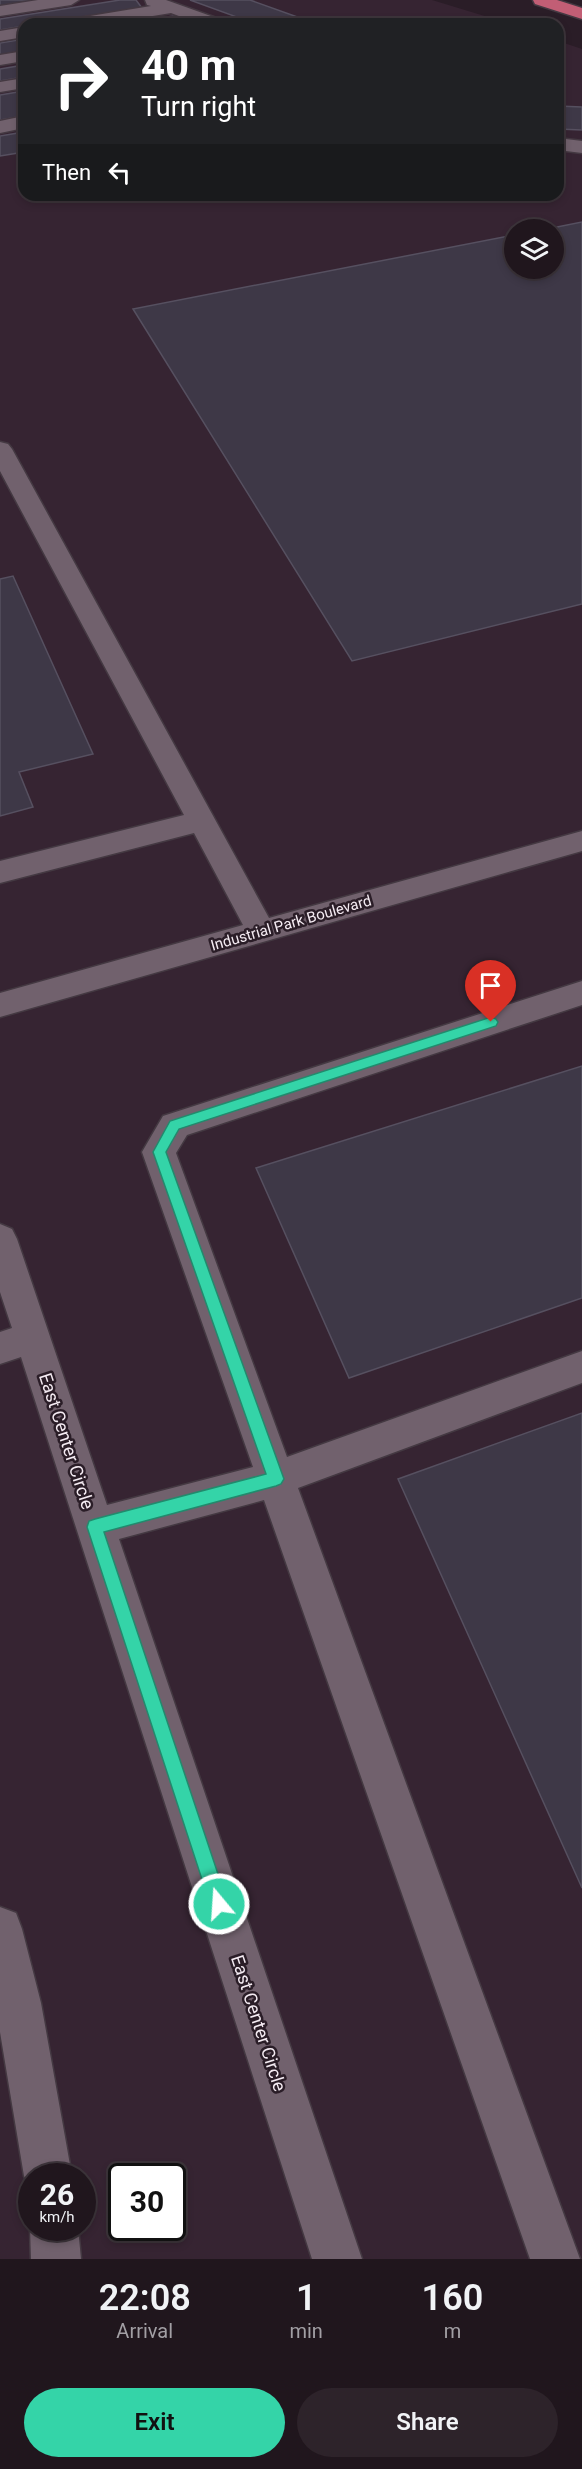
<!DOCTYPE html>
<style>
body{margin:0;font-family:Roboto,sans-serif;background:#2d232a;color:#f1f3f6;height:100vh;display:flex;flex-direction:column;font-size:22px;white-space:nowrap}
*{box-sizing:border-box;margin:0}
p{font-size:20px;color:#a29fa4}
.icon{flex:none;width:33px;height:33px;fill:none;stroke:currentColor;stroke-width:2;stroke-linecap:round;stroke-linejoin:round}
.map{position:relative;height:2259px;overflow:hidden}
.sheet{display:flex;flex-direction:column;background:#20161d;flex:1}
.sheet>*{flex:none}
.hud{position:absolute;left:18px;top:18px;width:546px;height:183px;border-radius:18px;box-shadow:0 3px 9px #0003,0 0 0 2px #3d353b;background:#202124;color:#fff;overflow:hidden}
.tools{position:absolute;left:504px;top:219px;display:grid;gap:12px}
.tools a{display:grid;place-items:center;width:60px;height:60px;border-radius:50%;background:#20161d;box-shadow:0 3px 9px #0003,0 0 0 2px #3d353b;font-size:30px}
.speed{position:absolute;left:18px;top:2163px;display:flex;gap:12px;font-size:30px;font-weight:700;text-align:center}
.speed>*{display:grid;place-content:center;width:78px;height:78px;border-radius:50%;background:#20161d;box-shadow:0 3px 9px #0003,0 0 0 2px #3d353b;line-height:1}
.speed small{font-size:15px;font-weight:400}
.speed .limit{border:3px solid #111;border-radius:9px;background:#fff;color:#111}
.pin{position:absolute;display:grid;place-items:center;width:51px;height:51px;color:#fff;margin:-62px -26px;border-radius:50% 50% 50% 0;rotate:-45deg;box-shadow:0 0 6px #0007}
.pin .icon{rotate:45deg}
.me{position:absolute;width:66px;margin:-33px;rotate:342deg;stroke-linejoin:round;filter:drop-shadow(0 0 4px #0008)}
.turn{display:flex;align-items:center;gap:21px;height:126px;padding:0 24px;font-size:27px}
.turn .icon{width:78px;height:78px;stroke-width:2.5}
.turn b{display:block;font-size:42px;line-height:51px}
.then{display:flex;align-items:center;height:57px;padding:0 24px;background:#0003;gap:12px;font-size:22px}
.eta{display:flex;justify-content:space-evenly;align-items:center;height:102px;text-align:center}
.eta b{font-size:36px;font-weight:600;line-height:42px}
.button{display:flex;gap:12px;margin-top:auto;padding:12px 24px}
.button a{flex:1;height:69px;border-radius:36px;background:#34d4a8;color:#111;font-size:24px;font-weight:600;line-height:69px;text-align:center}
.button a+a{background:#2d232a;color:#f1f3f6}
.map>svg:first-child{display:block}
.built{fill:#362432;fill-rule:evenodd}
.building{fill:#3e3847;stroke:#565060;stroke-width:1.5}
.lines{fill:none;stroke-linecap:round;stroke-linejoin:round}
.minor-casing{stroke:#443942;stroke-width:3}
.highway-casing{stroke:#443942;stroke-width:3}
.minor{fill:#71616d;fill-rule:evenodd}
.highway{fill:#c25e75;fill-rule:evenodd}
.route{fill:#34d4a8;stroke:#228a6d;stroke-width:1.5}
.labels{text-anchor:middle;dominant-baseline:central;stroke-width:5;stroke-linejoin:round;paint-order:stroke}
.street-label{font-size:15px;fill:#f5ecf3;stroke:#2a1d27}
.near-street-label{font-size:18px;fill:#f5ecf3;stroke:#2a1d27}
</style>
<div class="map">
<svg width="582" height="2259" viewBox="0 0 582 2259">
<rect width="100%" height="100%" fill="#2a1d27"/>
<path class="built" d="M0 0H432L511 24H24V195H558V41L582 49V2259H0ZM514 230H554V268H514ZM32 2176H82V2228H32ZM122 2176H172V2228H122Z"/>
<g class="building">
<polygon points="0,0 41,0 0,6"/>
<polygon points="120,0 136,0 142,8 37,24 24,24 24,26 0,30 0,19"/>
<polygon points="190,0 250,0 317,24 256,24"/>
<polygon points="173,16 180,24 121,24"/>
<polygon points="24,39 24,51 0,55 0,43"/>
<polygon points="24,65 24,77 0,81 0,69"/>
<polygon points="24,91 24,116 0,120 0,95"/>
<polygon points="558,106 582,107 582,130 558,129"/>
<polygon points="24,132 24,152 0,156 0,136"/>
<polygon points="582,222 582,604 352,661 133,309 514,235 514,268 554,268 554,230 542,230"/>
<polygon points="13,576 93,754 19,772 33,807 0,816 0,579"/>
<polygon points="582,1066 582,1298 349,1378 256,1168"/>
<polygon points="582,1413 582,1888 398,1479"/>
</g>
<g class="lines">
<defs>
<g id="minor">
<polygon points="38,0 79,0 71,5 0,16 0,6"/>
<polygon points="145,0 166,0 222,20 225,24 200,24 171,13 104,24 63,24 66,20 72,19 151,6 147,5"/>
<polygon points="24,27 24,37 0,41 0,31"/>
<polygon points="24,51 24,61 0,65 0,55"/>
<polygon points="24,78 24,88 0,92 0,82"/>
<polygon points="24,116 24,128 0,133 0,121"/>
<polygon points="558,138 582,141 582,153 558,150"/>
<polygon points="0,442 8,444 12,449 269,918 582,831 582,851 0,1017 0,993 243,925 194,833 0,883 0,861 184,815 0,471"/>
<polygon points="582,981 582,1005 187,1135 176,1153 287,1457 582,1351 582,1383 298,1488 580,2259 530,2259 264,1500 119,1539 362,2259 312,2259 21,1357 0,1364 0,1332 12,1328 0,1292 0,1224 12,1229 17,1239 107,1505 253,1467 142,1152 163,1116"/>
<polygon points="0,1907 16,1913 22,1929 41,2003 72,2176 32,2176 32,2193 24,2176 0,2032"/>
<polygon points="32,2224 32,2228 78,2228 81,2259 31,2259 30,2228"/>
</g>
<polygon id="highway" points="533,0 557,0 582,8 582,19 535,4"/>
</defs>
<use href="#minor" class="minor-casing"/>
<use href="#highway" class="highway-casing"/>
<use href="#minor" class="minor"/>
<use href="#highway" class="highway"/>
</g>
<polygon class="route" points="491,1017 496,1019 498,1022 496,1026 179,1129 166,1152 284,1479 281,1484 276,1486 104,1532 228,1904 226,1910 219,1913 213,1910 210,1904 87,1527 89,1521 95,1519 266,1474 153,1152 170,1121"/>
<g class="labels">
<g class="street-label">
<text transform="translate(291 923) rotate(-16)">Industrial Park Boulevard</text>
</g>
<g class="near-street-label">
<text transform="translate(67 1441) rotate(72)">East Center Circle</text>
<text transform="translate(259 2023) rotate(72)">East Center Circle</text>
</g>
</g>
</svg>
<div class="tools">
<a><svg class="icon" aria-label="layers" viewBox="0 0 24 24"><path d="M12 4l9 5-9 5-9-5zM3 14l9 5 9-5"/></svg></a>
</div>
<div class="speed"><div>26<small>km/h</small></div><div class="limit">30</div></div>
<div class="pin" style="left:491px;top:1022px;background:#d93025"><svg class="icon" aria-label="arrive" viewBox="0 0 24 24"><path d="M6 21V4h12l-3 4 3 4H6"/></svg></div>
<svg class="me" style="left:219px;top:1904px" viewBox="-20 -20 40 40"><circle r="17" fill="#34d4a8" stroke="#fff" stroke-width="3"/><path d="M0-11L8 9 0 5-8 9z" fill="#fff"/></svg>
<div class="hud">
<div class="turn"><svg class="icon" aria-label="right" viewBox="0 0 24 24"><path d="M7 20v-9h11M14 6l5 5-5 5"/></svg><div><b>40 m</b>Turn right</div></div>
<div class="then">Then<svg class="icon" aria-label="left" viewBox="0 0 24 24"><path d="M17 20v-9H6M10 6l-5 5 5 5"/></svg></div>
</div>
</div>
<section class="sheet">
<div class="eta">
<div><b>22:08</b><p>Arrival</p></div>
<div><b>1</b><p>min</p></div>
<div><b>160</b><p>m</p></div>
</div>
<div class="button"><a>Exit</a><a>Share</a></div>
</section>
